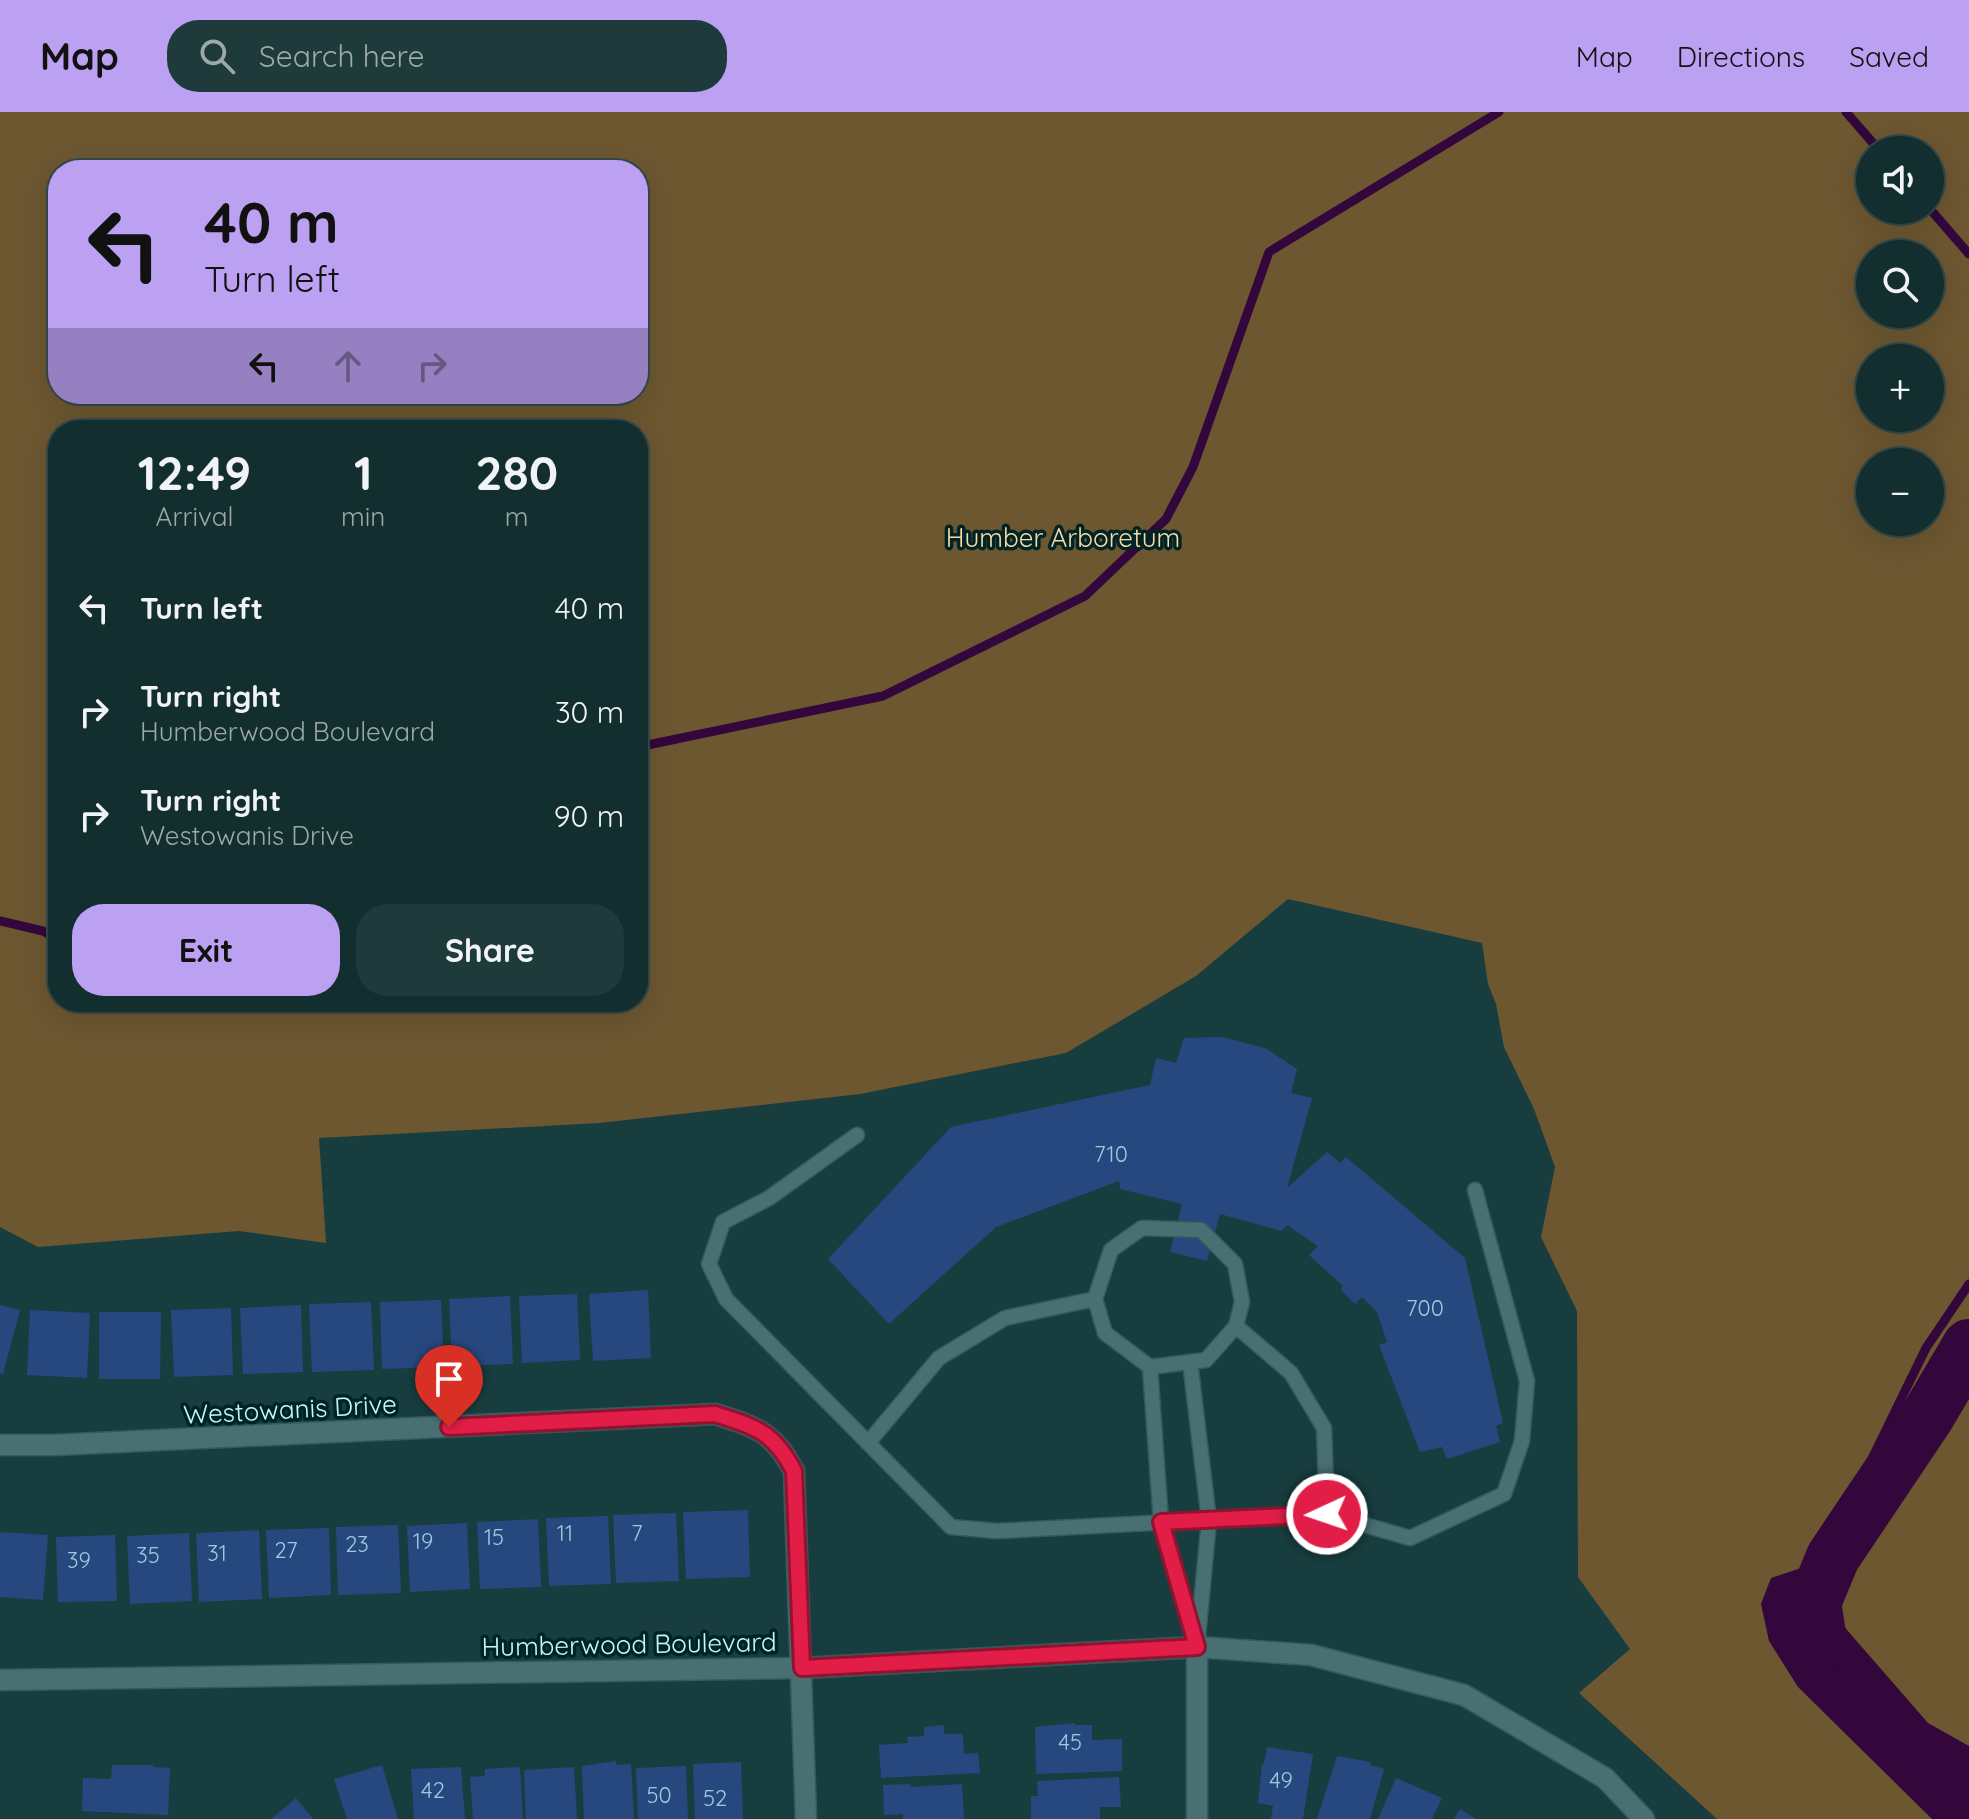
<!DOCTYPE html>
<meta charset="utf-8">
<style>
body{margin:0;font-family:Quicksand,sans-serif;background:#1f3a3b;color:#f1f3f6;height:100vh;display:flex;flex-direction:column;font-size:30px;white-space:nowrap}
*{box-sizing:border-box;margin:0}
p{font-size:26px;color:#9ca8aa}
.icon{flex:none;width:44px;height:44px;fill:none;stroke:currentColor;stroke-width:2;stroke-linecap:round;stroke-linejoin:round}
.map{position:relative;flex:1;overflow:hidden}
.panel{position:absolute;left:48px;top:308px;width:600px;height:592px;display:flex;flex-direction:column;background:#122e2f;border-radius:32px;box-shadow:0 8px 32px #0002,0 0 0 2px #314a4b}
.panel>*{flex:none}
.hud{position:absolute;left:48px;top:48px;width:600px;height:244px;border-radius:32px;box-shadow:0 8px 32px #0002,0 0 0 2px #314a4b;background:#bca0f2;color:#111;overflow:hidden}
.controls{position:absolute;left:1856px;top:24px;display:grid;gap:16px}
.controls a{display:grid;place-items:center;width:88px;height:88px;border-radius:50%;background:#122e2f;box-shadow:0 8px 32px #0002,0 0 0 2px #314a4b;font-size:40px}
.pin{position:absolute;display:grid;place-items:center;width:68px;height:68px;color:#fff;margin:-82px -34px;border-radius:50% 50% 50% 0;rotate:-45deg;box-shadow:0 0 8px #0007}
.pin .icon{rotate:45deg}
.me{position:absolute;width:88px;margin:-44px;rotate:267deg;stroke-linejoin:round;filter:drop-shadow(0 0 6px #0008)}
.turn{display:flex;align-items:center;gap:28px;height:168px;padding:0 24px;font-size:36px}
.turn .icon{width:104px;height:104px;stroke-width:2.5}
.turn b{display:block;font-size:56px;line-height:68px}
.lanes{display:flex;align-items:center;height:76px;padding:0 24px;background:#0003;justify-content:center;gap:40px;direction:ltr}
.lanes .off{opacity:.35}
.eta{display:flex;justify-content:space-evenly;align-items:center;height:136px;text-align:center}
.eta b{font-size:48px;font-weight:700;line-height:56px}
.primary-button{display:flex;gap:16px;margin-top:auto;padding:16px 24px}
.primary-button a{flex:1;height:92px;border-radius:32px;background:#bca0f2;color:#111;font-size:32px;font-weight:700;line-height:92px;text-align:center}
.primary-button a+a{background:#1f3a3b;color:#f1f3f6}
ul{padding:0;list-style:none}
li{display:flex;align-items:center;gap:24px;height:104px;padding:0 24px}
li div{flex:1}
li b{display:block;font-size:30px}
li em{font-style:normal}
header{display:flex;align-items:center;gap:48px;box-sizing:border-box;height:112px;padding:0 40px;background:#bca0f2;color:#111}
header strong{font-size:38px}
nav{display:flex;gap:44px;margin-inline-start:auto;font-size:28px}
.search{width:560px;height:72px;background:#1f3a3b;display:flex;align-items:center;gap:20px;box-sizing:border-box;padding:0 28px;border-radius:32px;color:#9ca8aa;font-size:30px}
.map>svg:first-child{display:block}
.green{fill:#6d5731;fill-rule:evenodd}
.water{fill:#33073c}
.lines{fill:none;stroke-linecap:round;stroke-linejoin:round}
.stream{stroke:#33073c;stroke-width:9}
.river{stroke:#33073c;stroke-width:54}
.building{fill:#27487f}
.service-casing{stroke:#335b5d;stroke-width:17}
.minor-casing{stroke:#335b5d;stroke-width:23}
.tertiary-casing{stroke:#335b5d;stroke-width:23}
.service{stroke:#487073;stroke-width:14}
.minor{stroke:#487073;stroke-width:20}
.tertiary{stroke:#487073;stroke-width:20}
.route-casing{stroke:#92132f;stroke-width:20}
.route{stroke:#e11d48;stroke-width:14}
.labels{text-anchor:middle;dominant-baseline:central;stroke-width:7;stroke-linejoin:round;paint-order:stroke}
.number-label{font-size:22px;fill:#9cccdb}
.park-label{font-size:26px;fill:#fad9a3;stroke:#002426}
.street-label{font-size:26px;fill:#c3f8fa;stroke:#002426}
</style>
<header>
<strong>Map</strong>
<div class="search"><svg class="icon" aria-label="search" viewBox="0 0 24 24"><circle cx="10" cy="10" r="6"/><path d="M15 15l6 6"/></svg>Search here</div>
<nav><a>Map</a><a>Directions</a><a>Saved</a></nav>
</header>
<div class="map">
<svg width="1969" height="1707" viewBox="0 0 1969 1707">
<rect width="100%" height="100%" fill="#183d3f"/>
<path class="green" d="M0 0H1969V1707H1717L1579 1581 1630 1537 1578 1465 1577 1199 1541 1125 1555 1055 1534 997 1504 935 1496 892 1488 872 1482 831 1288 787 1196 864 1066 941 860 982 599 1011 319 1026 326 1131 239 1119 38 1135 0 1115ZM1870 38H1930V98H1870ZM58 58H638V282H58ZM1870 142H1930V202H1870ZM1870 246H1930V306H1870ZM58 318H638V890H58ZM1870 350H1930V410H1870Z"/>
<polygon class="water" points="1822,1449 1834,1503 1928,1611 1969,1634 1969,1707 1932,1707 1798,1575 1769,1529 1761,1492 1771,1466"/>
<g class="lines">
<g class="stream">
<polyline points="1846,0 1879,38"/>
<polyline points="1930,97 1969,142"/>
<polyline points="638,635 883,584 1085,484 1166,407 1193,355 1269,140 1499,0"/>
<polyline points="0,809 43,819 58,828"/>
<polyline points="1822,1449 1926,1236 1969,1172"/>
</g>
<polyline class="river" points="1821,1534 1814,1491 1833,1445 1927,1305 1969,1234"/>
</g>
<g class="building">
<polygon points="1222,925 1265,936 1297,957 1291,981 1312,986 1287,1076 1327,1040 1340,1051 1346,1045 1465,1146 1503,1311 1496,1314 1500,1330 1447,1347 1442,1335 1420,1340 1379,1233 1387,1230 1377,1200 1362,1185 1355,1192 1341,1178 1343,1174 1309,1143 1318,1134 1287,1113 1282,1119 1220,1102 1207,1149 1170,1140 1182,1092 1120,1077 1119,1069 996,1115 889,1212 828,1147 951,1015 1150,973 1156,946 1176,951 1184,926"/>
<polygon points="648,1178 651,1246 593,1249 589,1182"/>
<polygon points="577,1182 580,1248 522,1251 519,1184"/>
<polygon points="510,1184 513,1252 452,1254 449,1187"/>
<polygon points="441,1188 444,1255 382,1257 380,1190"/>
<polygon points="371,1190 374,1258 312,1260 309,1192"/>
<polygon points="0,1193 20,1198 3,1262 0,1261"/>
<polygon points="301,1193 303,1260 243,1262 240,1196"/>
<polygon points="231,1196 233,1263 174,1265 171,1198"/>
<polygon points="30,1198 90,1201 87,1266 27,1263"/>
<polygon points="99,1200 161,1200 160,1267 99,1267"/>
<polygon points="748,1398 750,1465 686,1467 683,1400"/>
<polygon points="676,1401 679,1469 616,1471 613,1403"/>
<polygon points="608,1404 611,1472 549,1474 546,1406"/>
<polygon points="538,1407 541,1475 480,1477 477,1410"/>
<polygon points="467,1411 470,1477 410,1480 407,1414"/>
<polygon points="398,1413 401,1481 338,1483 336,1415"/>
<polygon points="329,1416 331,1483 269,1486 266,1418"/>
<polygon points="259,1418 262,1487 199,1490 196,1421"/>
<polygon points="0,1420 48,1423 43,1488 0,1485"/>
<polygon points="189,1421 192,1489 130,1492 127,1424"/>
<polygon points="115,1423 117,1489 58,1490 56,1425"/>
<polygon points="1075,1611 1075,1613 1092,1613 1092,1628 1122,1627 1122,1659 1036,1662 1035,1615"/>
<polygon points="944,1613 944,1622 963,1622 964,1642 978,1641 980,1661 881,1666 879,1633 908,1631 907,1625 924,1624 924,1615"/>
<polygon points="1267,1635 1313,1642 1303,1707 1271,1707 1273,1694 1258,1691 1262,1652 1264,1652"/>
<polygon points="1337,1644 1371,1650 1370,1653 1384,1657 1370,1707 1317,1707"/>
<polygon points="616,1649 616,1653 631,1652 634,1707 584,1707 582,1654"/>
<polygon points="741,1650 743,1707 695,1707 693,1652"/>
<polygon points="112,1653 153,1653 153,1655 170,1656 168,1703 82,1699 83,1666 111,1667"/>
<polygon points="382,1653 398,1707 347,1707 334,1667"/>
<polygon points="686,1654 688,1707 638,1707 636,1656"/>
<polygon points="461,1655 465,1707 414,1707 411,1657"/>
<polygon points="520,1655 523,1707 473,1707 470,1665 485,1664 485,1657"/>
<polygon points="574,1655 577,1707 526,1707 524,1658"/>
<polygon points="1119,1665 1121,1695 1100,1695 1100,1707 1031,1707 1031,1684 1038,1684 1037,1669"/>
<polygon points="1396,1666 1442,1686 1432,1707 1378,1707"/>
<polygon points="910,1672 910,1675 962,1672 964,1707 903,1707 903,1702 884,1703 883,1673"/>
<polygon points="296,1686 313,1707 271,1707"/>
<polygon points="1460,1697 1476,1707 1454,1707"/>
</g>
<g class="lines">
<defs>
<g id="service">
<polyline points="857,1023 769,1086 723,1110 709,1152 726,1187 951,1415 997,1419 1327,1402 1410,1426 1504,1382 1522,1329 1527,1269 1475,1078"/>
<polygon points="1142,1116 1201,1118 1235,1152 1242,1190 1236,1214 1206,1248 1150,1255 1105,1221 1095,1187 1111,1138"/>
<polyline points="1236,1214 1291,1261 1324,1316 1327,1402"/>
<polyline points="1190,1250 1209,1408 1197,1535"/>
<polyline points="1150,1255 1161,1410 1194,1527"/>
<polyline points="868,1331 939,1246 1005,1206 1095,1187"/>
</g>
<g id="minor">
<path d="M0 1333H54L715 1302C756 1315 774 1320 794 1359L806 1707"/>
<polyline points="1197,1535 1197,1707"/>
</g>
<polyline id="tertiary" points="0,1568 802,1556 1197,1535 1311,1543 1464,1583 1605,1666 1644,1707"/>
</defs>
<use href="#service" class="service-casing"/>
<use href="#minor" class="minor-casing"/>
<use href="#tertiary" class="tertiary-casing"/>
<use href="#service" class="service"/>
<use href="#minor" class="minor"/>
<use href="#tertiary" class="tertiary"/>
</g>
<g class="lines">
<defs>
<path id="route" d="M449 1315 715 1302C756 1315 774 1320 794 1359L802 1556 1197 1535 1161 1410 1327 1402"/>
</defs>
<use href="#route" class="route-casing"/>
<use href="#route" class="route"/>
</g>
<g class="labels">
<g class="number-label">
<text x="1111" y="1042">710</text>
<text x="1425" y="1196">700</text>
<text x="565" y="1421">11</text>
<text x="637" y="1421">7</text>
<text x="494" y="1425">15</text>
<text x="423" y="1429">19</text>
<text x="357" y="1432">23</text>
<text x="286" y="1438">27</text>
<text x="217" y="1441">31</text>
<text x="148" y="1443">35</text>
<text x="79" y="1448">39</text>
<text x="1070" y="1630">45</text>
<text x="1281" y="1668">49</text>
<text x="433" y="1678">42</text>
<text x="659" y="1683">50</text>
<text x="715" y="1686">52</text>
</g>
<g class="park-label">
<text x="1063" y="425">Humber Arboretum</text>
</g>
<g class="street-label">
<text transform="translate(290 1297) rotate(-3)">Westowanis Drive</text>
<text transform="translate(629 1532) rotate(-1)">Humberwood Boulevard</text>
</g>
</g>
</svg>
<div class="controls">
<a><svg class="icon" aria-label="sound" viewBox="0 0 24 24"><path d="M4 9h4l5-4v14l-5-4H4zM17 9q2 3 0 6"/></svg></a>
<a><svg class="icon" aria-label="search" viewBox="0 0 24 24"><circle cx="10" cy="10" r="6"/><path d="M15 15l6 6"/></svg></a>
<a>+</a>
<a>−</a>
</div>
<div class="pin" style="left:449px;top:1315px;background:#d93025"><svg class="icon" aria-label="arrive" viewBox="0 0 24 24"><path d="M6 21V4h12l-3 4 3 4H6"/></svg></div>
<svg class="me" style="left:1327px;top:1402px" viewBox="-20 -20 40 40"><circle r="17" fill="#e11d48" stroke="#fff" stroke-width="3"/><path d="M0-11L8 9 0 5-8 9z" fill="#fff"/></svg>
<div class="hud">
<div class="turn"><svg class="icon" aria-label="left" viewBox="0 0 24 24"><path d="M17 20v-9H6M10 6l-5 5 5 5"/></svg><div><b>40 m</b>Turn left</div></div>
<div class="lanes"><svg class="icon" aria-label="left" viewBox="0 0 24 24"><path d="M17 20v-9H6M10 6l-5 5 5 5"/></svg><svg class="icon off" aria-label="ahead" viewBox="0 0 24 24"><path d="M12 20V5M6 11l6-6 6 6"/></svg><svg class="icon off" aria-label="right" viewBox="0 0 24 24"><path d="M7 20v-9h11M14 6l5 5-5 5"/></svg></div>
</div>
<section class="panel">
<div class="eta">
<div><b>12:49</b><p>Arrival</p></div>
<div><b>1</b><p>min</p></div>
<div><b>280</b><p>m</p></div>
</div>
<ul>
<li><svg class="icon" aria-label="left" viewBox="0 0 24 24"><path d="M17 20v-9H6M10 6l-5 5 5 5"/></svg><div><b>Turn left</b></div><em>40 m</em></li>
<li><svg class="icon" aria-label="right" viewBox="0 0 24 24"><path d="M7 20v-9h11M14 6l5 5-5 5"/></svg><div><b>Turn right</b><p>Humberwood Boulevard</p></div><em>30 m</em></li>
<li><svg class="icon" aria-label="right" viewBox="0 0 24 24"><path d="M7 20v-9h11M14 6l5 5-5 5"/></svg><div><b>Turn right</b><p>Westowanis Drive</p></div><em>90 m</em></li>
</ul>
<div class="primary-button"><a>Exit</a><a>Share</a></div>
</section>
</div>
